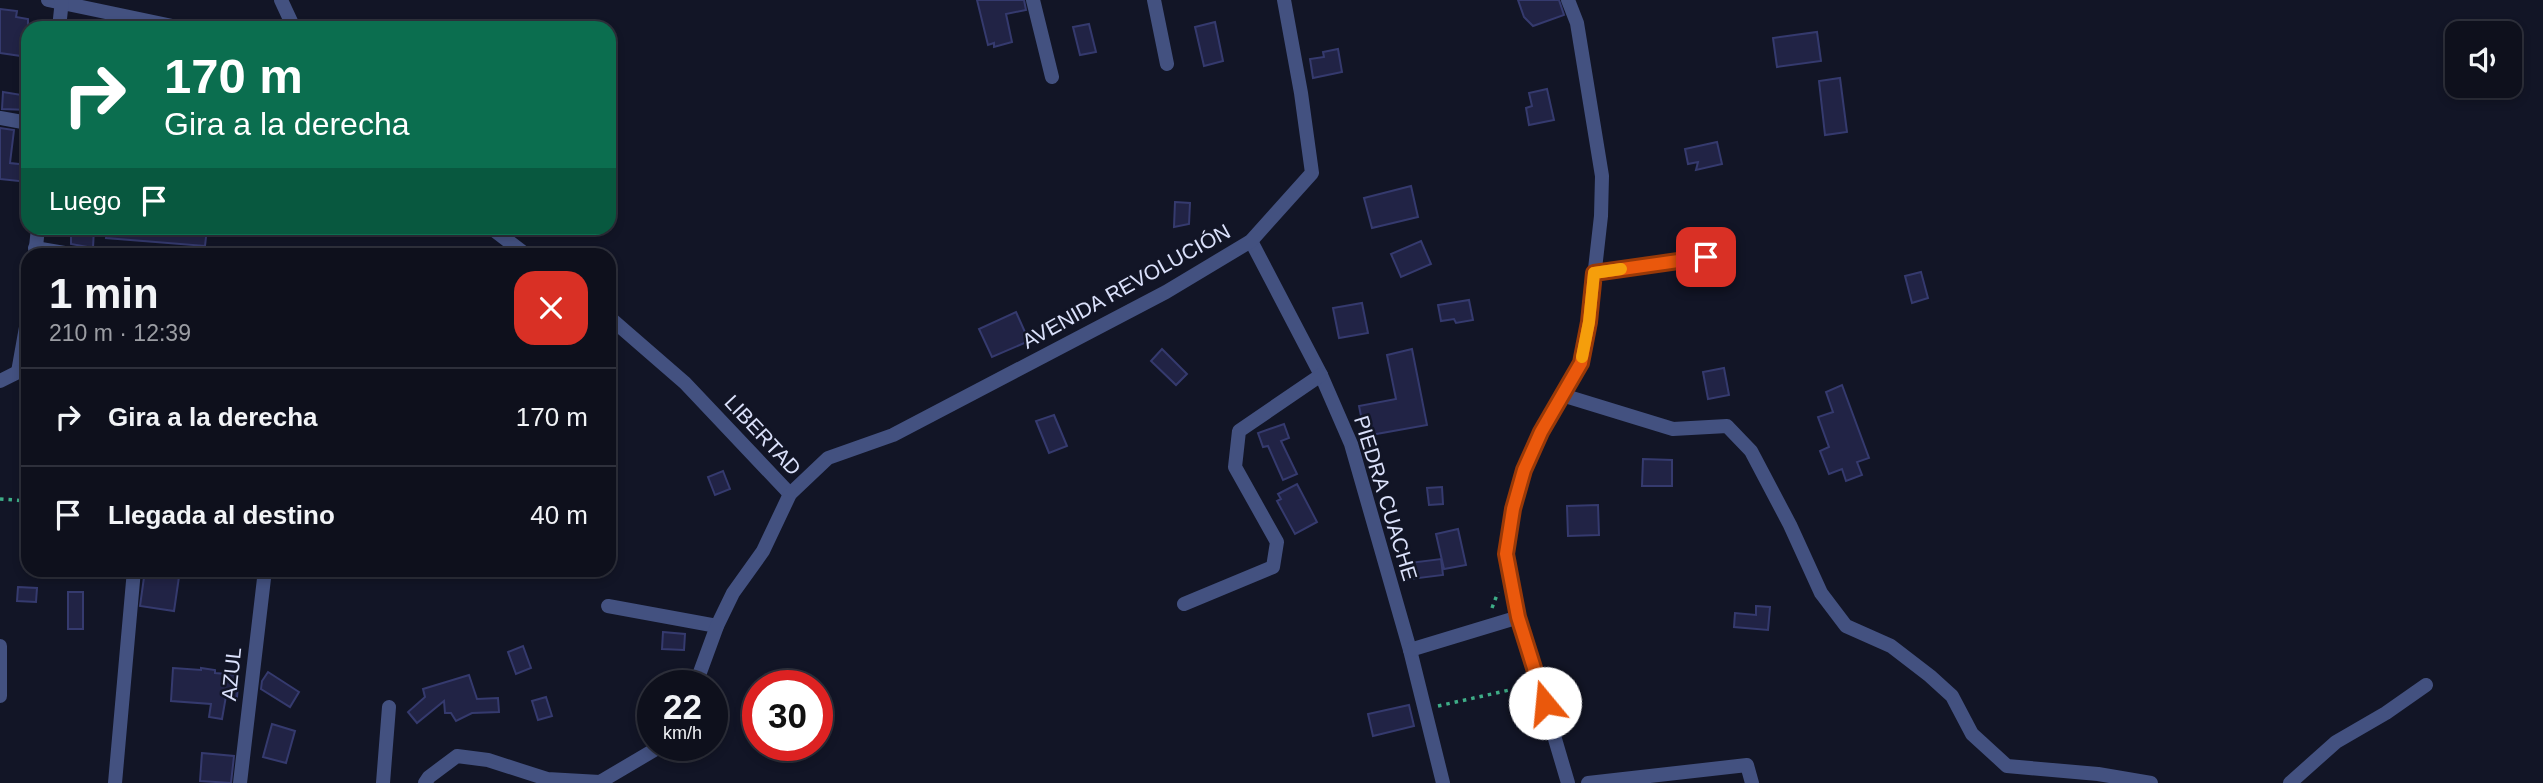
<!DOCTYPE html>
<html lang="es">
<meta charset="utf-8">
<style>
body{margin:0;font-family:Helvetica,sans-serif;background:#171925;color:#f1f3f6;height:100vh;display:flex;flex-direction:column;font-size:26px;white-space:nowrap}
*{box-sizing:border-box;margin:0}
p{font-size:23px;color:#9b9da3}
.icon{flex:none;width:38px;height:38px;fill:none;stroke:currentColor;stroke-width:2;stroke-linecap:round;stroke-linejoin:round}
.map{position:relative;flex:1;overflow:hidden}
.side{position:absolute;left:21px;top:248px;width:595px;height:329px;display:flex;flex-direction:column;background:#0e101c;border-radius:21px;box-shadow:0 4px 10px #0003,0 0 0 2px #2e303b}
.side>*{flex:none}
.top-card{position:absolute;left:21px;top:21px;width:595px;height:214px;border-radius:21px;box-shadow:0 4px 10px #0003,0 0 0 2px #2e303b;background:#0b6e4f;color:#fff;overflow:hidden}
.buttons{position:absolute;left:2445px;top:21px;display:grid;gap:14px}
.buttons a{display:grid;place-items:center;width:77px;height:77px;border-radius:14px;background:#0e101c;box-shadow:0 4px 10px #0003,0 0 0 2px #2e303b;font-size:35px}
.speed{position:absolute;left:637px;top:670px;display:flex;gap:14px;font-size:35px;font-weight:700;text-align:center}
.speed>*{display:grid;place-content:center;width:91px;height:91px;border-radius:50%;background:#0e101c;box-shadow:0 4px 10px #0003,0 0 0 2px #2e303b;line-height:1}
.speed small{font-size:18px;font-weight:400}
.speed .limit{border:10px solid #d22;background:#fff;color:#111}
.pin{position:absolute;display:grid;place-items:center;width:60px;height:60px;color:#fff;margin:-30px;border-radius:14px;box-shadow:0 4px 10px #0006}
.me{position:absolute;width:77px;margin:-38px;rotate:343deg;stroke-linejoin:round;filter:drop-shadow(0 0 5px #0008)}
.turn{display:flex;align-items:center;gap:24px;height:147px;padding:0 28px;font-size:32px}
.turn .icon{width:91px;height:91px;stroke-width:2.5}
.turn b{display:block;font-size:49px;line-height:60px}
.then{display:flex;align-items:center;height:66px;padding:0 28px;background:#0003;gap:14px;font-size:26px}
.round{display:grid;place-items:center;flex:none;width:74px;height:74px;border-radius:21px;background:#171925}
.headline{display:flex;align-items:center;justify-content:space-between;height:119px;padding:0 28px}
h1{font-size:42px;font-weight:600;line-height:52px}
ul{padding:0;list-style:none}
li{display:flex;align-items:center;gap:21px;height:98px;padding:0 28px;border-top:2px solid #2e303b}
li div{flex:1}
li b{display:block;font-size:26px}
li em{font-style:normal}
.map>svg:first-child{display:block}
.building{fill:#212345;stroke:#353a6e;stroke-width:2}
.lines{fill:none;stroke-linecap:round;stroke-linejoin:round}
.path{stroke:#3ead87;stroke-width:3.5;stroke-dasharray:3.5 5;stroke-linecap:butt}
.minor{stroke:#435180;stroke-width:14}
.route-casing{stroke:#983908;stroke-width:18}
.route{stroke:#ea580c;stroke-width:12}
.slow{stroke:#f59e0b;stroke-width:12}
.labels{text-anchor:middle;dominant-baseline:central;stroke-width:5;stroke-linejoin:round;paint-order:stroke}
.street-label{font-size:21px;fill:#dbe1fb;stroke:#121526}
</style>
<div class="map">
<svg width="2543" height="783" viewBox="0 0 2543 783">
<rect width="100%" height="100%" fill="#121526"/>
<g class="building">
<polygon points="977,0 1024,0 1026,10 1006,14 1012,42 994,47 994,43 988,45"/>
<polygon points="1518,0 1559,0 1564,15 1533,26 1524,17"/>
<polygon points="0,9 17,11 16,17 28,19 28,57 0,53"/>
<polygon points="1215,22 1223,61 1204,66 1195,27"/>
<polygon points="1089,24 1096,52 1080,55 1073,27"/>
<polygon points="1817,32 1821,61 1777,67 1773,38"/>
<polygon points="1338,49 1342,72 1313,78 1310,59 1324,57 1323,52"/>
<polygon points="1840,78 1847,132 1825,135 1819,81"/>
<polygon points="1547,89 1554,120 1529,125 1526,108 1532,106 1529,93"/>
<polygon points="3,92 28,96 28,110 2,109"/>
<polygon points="0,128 14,130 10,163 28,165 28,182 0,179"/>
<polygon points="1717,142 1722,164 1696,170 1698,162 1688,164 1685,149"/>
<polygon points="1411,186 1418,217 1372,228 1364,198"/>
<polygon points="1175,202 1190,203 1189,224 1174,227"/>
<polygon points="77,228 94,228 93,248 71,244 71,230 77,230"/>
<polygon points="107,228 207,228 205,246 106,238"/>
<polygon points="1421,241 1431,264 1401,277 1391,254"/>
<polygon points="1921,272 1928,298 1912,303 1905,276"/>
<polygon points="1469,300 1473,320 1456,323 1454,319 1441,321 1438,305"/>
<polygon points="1362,303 1368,333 1339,338 1333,308"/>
<polygon points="1016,312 1029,341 992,357 979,329"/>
<polygon points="1162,349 1187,374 1176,385 1151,361"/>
<polygon points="1412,349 1427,425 1365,436 1359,406 1396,399 1387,355"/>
<polygon points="1724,368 1729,395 1708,399 1703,372"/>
<polygon points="1842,385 1869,458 1857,462 1862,475 1846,481 1842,469 1829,474 1820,451 1829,447 1818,417 1833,412 1826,392"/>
<polygon points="1054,415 1067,446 1049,453 1036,421"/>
<polygon points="1284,424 1289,438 1281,441 1297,474 1283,480 1268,446 1263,447 1258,433"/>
<polygon points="1643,459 1672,460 1672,486 1642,486"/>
<polygon points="723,471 730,489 715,495 708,477"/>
<polygon points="1297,484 1317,522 1295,534 1277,501 1281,499 1278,494"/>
<polygon points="1442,487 1443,504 1429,505 1427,488"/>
<polygon points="1598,505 1599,535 1568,536 1567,506"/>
<polygon points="1458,529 1466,565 1444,569 1436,534"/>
<polygon points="1441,559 1443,575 1403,580 1401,564"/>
<polygon points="145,570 180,570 174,611 140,606"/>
<polygon points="18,587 37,588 36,602 17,601"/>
<rect x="68" y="592" width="15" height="37"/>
<polygon points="1756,606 1770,607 1768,630 1734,627 1735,613 1756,615"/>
<polygon points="663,632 685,634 684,650 662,649"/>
<polygon points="523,646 531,668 516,674 508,652"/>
<polygon points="173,668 201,670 201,668 215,670 215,673 239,675 237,697 226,696 222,719 209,717 211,704 171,701"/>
<polygon points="268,672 299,692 290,707 261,689 262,681"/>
<polygon points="469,675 477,699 498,698 499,712 472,713 456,721 451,713 445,713 444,701 417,723 408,712 425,697 423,689"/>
<polygon points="546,697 552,716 538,720 532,701"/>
<polygon points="1409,705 1414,726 1373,736 1368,714"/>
<polygon points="272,724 295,731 286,763 263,757"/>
<polygon points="202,753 234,756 231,783 200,781"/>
</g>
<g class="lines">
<g class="path">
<polyline points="0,499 28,501"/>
<polyline points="1492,608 1498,592"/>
<polyline points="1438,706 1523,687"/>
</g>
<g class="minor">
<polyline points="48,0 182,28"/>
<polyline points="281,0 294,28"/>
<polyline points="1033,0 1052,77"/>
<polyline points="1154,0 1167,64"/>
<polyline points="59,28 62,0"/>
<polyline points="0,118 28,123"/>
<polyline points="491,228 528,256"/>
<polyline points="1251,241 1321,375 1351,444 1410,650 1443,783"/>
<polyline points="35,248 82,256"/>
<polyline points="35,256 38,228"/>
<polyline points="1594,273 1706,257"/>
<polyline points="609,317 685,383 790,494"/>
<polyline points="18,372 28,316"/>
<polyline points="0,381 18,372 27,374"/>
<polyline points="1562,395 1673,429 1727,426 1751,451 1790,525 1821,593 1846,626 1891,646 1930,676 1952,696 1972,734 2007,766 2098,774 2151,783"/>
<polyline points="1184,604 1273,567 1277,542 1235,467 1239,431 1321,375"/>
<polyline points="608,606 717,626"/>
<polyline points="0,646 0,696"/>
<polyline points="1410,650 1519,617"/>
<polyline points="695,686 717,626 733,593 763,551 790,494 828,458 893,435 1166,292 1251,241 1312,173 1301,93 1284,0"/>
<polyline points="115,783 134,570"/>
<polyline points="240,783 265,570"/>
<polyline points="383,783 389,707"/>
<polyline points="425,783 429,777 457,756 488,760 547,779 600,782 661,746"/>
<polyline points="1568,783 1519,617 1506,554 1513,509 1524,470 1541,432 1581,363 1589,322 1601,216 1602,176 1577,23 1568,0"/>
<polyline points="1588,783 1747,765 1752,783"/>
<polyline points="2290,783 2336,742 2386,713 2426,685"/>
</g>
</g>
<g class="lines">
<defs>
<polyline id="route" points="1545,703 1518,617 1506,554 1513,509 1524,470 1541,432 1581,363 1589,322 1594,273 1706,257"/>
</defs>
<use href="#route" class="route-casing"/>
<use href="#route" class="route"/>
<polyline class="slow" points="1582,357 1589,322 1594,273 1621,269"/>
</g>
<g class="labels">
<g class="street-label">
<text transform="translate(1126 286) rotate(-29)">AVENIDA REVOLUCIÓN</text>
<text transform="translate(763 435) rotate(47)">LIBERTAD</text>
<text transform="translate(1386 498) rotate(73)">PIEDRA CUACHE</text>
<text transform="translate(231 674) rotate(-84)">AZUL</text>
</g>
</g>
</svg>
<div class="buttons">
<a><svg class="icon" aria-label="sound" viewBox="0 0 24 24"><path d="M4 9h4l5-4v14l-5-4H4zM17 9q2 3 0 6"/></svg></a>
</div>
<div class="speed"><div>22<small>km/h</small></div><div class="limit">30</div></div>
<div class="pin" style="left:1706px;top:257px;background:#d93025"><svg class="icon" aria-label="arrive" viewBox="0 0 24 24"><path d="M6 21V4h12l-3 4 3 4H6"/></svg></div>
<svg class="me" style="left:1545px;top:703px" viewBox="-20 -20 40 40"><circle r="19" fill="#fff"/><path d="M0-13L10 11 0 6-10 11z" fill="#ea580c"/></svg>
<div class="top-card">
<div class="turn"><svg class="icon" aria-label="right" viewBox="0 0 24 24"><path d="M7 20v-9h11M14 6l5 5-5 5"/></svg><div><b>170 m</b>Gira a la derecha</div></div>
<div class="then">Luego<svg class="icon" aria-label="arrive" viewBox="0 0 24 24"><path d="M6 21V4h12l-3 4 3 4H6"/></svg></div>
</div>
<section class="side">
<div class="headline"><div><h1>1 min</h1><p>210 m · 12:39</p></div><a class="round" style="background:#d93025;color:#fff"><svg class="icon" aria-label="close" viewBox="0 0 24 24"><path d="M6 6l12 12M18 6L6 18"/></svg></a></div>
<ul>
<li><svg class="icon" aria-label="right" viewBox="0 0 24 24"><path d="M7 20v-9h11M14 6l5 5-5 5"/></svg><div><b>Gira a la derecha</b></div><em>170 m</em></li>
<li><svg class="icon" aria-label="arrive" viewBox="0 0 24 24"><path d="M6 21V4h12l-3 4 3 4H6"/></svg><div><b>Llegada al destino</b></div><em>40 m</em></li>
</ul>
</section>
</div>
